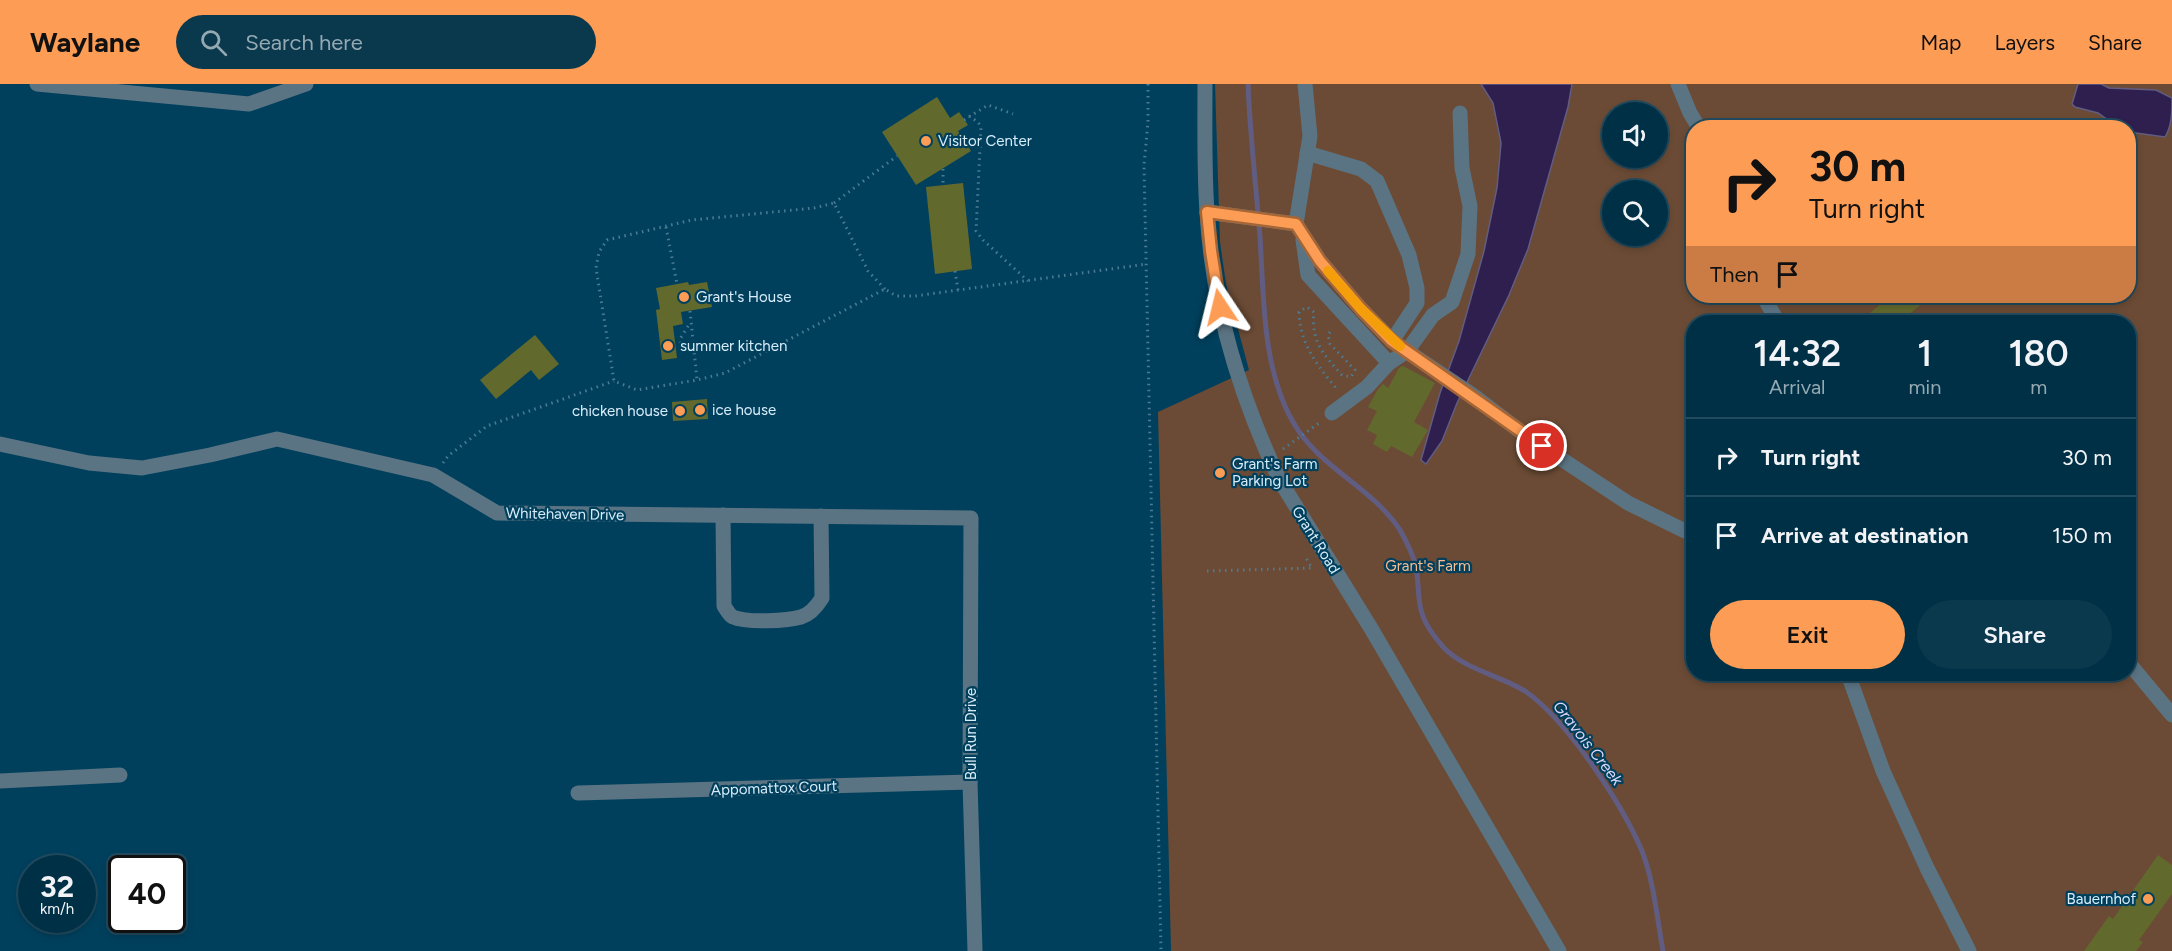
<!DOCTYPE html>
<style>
body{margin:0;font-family:Figtree,sans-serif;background:#0a384d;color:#f1f3f6;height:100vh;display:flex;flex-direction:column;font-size:22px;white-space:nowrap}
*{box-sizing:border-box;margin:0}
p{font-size:20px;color:#95a9b3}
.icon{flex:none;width:33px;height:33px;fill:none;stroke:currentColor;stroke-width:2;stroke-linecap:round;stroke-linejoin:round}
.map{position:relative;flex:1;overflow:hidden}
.panel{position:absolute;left:1686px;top:231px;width:450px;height:366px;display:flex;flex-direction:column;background:#003046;border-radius:24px;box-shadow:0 3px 9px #0003,0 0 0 2px #224b5f}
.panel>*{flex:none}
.hud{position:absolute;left:1686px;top:36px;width:450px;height:183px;border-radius:24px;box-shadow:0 3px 9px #0003,0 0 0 2px #224b5f;background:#fd9c55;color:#111;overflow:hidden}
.tools{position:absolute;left:1602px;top:18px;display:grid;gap:12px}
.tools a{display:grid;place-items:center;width:66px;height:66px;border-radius:50%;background:#003046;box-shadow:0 3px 9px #0003,0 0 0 2px #224b5f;font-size:30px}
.speed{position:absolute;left:18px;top:771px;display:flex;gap:12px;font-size:30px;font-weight:700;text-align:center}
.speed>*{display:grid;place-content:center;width:78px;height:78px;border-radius:50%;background:#003046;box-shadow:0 3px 9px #0003,0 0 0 2px #224b5f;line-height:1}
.speed small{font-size:15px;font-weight:400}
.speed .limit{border:3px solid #111;border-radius:9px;background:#fff;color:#111}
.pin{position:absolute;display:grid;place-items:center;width:51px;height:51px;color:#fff;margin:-26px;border:3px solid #fff;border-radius:50%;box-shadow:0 2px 6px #0007}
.me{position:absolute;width:66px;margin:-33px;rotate:350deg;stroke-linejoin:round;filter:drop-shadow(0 0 4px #0008)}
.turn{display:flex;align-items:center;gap:21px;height:126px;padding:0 24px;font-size:27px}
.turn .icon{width:78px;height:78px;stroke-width:2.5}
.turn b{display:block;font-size:42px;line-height:51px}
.then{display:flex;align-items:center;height:57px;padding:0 24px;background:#0003;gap:12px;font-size:22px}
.eta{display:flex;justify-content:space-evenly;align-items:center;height:102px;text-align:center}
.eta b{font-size:36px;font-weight:600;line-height:42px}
.button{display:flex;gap:12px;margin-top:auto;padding:12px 24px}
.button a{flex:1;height:69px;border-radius:36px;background:#fd9c55;color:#111;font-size:24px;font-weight:600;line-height:69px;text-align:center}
.button a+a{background:#0a384d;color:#f1f3f6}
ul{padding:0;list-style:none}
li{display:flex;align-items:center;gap:18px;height:78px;padding:0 24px;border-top:2px solid #224b5f}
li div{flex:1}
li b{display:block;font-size:22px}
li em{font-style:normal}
header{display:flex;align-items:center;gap:36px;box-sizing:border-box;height:84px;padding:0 30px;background:#fd9c55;color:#111}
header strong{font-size:28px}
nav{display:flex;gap:33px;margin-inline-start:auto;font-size:21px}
.search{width:420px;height:54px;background:#0a384d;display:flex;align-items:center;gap:15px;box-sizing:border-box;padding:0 21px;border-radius:33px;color:#95a9b3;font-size:22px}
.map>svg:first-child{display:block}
.green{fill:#6b4b35;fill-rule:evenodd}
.water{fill:#2e1f4f;stroke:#615d82;stroke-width:1.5}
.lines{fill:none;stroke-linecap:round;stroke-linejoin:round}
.stream{stroke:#615d82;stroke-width:5}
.building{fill:#62692d}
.path{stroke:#4b7c93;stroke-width:3;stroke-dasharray:1.5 4.5;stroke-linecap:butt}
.minor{stroke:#5b7483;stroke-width:15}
.route-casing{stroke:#a46537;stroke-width:15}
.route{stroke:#fd9c55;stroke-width:10}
.slow{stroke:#f59e0b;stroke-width:10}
.poi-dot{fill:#fd9c55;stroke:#00405d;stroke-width:2}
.labels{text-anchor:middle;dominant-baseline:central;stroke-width:4.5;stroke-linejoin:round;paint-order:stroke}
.poi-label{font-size:15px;fill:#d8edfa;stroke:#00405d;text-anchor:start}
.street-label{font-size:15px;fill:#d8edfa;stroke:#00405d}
.park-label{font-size:15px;fill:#f8ba90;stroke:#00405d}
.water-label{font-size:16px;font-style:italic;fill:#ddd6f7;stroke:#00405d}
</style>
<header>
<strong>Waylane</strong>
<div class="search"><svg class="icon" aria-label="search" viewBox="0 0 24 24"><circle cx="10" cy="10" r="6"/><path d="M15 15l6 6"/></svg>Search here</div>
<nav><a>Map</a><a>Layers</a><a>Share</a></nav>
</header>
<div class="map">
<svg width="2172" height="867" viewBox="0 0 2172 867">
<rect width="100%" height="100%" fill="#00405d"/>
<path class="green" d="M1215 0H2172V867H1171L1158 328 1249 286 1226 200 1220 158ZM1612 28H1658V74H1612ZM1694 44H2128V212H1694ZM1612 106H1658V152H1612ZM1694 238H2128V590H1694Z"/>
<g class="water">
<polygon points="1481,0 1572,0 1568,23 1528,165 1509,211 1457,319 1442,357 1426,380 1421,376 1440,309 1459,257 1484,167 1497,104 1501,59 1493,19"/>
<path d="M2078 0H2101L2109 4 2156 6 2172 14C2172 28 2172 42 2165 53L2129 48 2128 44 2118 43 2098 29 2075 23 2072 20Z"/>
</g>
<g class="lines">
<path class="stream" d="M1248 0C1250 51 1256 102 1260 153 1264 214 1262 284 1293 338 1319 384 1371 402 1400 446 1405 455 1412 469 1415 479 1420 499 1416 521 1426 539 1430 547 1438 557 1444 564 1466 586 1499 591 1525 607 1567 636 1622 720 1642 767 1654 798 1657 834 1663 867"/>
</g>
<g class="building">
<polygon points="937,13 950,34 959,28 968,41 958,47 971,67 916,101 882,48"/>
<polygon points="963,99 972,185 935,190 926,103"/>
<polygon points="688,198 689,201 707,198 712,223 681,228 683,240 673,242 677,274 662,276 656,226 660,225 656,204"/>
<polygon points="1890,212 1931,212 1900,238 1876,238 1869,230"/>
<polygon points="535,251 559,280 539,296 531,286 496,315 480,296"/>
<polygon points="1403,282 1435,299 1414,338 1428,346 1412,373 1391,362 1387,368 1373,360 1377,351 1367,346 1377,327 1368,323 1378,305 1383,300 1388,304 1399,284"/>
<polygon points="707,315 708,335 673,337 672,318"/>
<polygon points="2158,771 2172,781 2172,810 2139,856 2143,858 2136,867 2084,867 2109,832 2113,835"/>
</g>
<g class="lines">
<g class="path">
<polyline points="1148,0 1148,38 1144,81 1161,867"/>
<polyline points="969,32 978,38 981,43 976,147 983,156 1028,197"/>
<polyline points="964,36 988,21 1013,30"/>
<polyline points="943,85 943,101"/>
<polyline points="834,119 897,72"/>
<polyline points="666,143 677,200"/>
<polyline points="955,187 958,206"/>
<polyline points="885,205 868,187 834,119 814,124 692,136 607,156 599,168 596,184 614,297 637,306 697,296 725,289 885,205 896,212 915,212 1147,180"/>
<polyline points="690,227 697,296"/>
<path d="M1330 248 1328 251 1330 260 1355 286 1351 293 1342 291C1323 270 1311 258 1314 228L1307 223 1299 228C1300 260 1317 281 1336 304"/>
<polyline points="682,265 680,255 690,239"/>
<polyline points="1283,365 1319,339"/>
<polyline points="443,379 448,372 487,342 614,297"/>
<polyline points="1256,384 1254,387 1262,401"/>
<polyline points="1207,487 1312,484 1306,474"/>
</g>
<g class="minor">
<polyline points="37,0 249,20 306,0"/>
<path d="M1205 0C1205 42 1204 85 1207 128 1212 220 1240 312 1279 395L1372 546 1559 867"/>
<polyline points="1305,0 1310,52 1296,140 1320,177 1361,225 1392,257 1474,312 1525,351 1628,419 1685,447 1694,449"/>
<polyline points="1678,0 1690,29 1699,44"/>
<polyline points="1307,69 1361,85 1377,97 1409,171 1417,204 1417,219 1392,257"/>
<polyline points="1207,128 1296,140"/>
<polyline points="1303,156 1308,191 1389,279 1407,267 1433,231 1452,218 1468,170 1470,122 1462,84 1460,29"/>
<polyline points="1763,212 1778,238"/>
<polyline points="1332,329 1367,303 1389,279"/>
<polyline points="0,360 89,379 142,384 210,371 277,355 433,391 497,429 971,434 970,698 975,867"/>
<path d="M723 431 724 522C727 526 729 531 733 533 746 539 788 537 801 533 811 530 817 522 822 514L821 432"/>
<polyline points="2128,578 2172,631"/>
<polyline points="1848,590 1883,687 1927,784 1969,867"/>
<polyline points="0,697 120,691"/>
<polyline points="578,709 970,698"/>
</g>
</g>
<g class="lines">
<defs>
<polyline id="route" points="1220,223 1211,167 1207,128 1296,140 1320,177 1361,225 1392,257 1542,362"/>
</defs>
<use href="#route" class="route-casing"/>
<use href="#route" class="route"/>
<polyline class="slow" points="1328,187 1361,225 1400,262"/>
</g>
<g class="poi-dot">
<circle cx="926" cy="57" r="6"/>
<circle cx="684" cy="213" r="6"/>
<circle cx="668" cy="262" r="6"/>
<circle cx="700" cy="326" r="6"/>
<circle cx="680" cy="327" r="6"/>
<circle cx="1220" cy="389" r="6"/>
<circle cx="2148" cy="815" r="6"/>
</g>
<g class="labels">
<g class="poi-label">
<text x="938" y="57">Visitor Center</text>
<text x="696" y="213">Grant's House</text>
<text x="680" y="262">summer kitchen</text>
<text x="712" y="326">ice house</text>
<text x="668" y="327" text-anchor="end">chicken house</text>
<text x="1232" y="380">Grant's Farm<tspan x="1232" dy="17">Parking Lot</tspan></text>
<text x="2136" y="815" text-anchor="end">Bauernhof</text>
</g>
<g class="street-label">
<text transform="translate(565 430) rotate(1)">Whitehaven Drive</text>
<text transform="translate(1316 456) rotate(58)">Grant Road</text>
<text transform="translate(971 650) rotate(-90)">Bull Run Drive</text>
<text transform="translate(774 704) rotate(-2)">Appomattox Court</text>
</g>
<g class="park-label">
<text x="1428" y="482">Grant's Farm</text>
</g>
<g class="water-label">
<text transform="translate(1588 659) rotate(52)">Gravois Creek</text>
</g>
</g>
</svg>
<div class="tools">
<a><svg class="icon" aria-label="sound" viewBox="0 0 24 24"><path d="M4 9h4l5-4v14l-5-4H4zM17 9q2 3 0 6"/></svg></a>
<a><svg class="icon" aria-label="search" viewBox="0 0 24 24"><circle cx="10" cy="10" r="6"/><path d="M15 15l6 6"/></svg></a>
</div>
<div class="speed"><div>32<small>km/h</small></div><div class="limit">40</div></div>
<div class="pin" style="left:1542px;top:362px;background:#d93025"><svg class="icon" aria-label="arrive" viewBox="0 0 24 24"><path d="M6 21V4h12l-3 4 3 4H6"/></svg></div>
<svg class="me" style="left:1220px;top:223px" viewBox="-20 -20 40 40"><path d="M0-17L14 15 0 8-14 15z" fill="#fd9c55" stroke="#fff" stroke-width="4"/></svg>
<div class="hud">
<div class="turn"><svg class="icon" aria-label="right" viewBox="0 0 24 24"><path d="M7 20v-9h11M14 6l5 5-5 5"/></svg><div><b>30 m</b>Turn right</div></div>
<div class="then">Then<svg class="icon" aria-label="arrive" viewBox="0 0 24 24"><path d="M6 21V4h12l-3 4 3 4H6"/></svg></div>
</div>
<section class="panel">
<div class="eta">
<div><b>14:32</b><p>Arrival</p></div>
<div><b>1</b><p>min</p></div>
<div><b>180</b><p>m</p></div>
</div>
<ul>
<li><svg class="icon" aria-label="right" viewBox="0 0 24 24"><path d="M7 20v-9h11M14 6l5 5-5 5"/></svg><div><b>Turn right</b></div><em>30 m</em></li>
<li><svg class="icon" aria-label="arrive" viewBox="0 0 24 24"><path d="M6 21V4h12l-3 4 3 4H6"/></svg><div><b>Arrive at destination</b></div><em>150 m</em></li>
</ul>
<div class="button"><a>Exit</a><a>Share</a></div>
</section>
</div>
